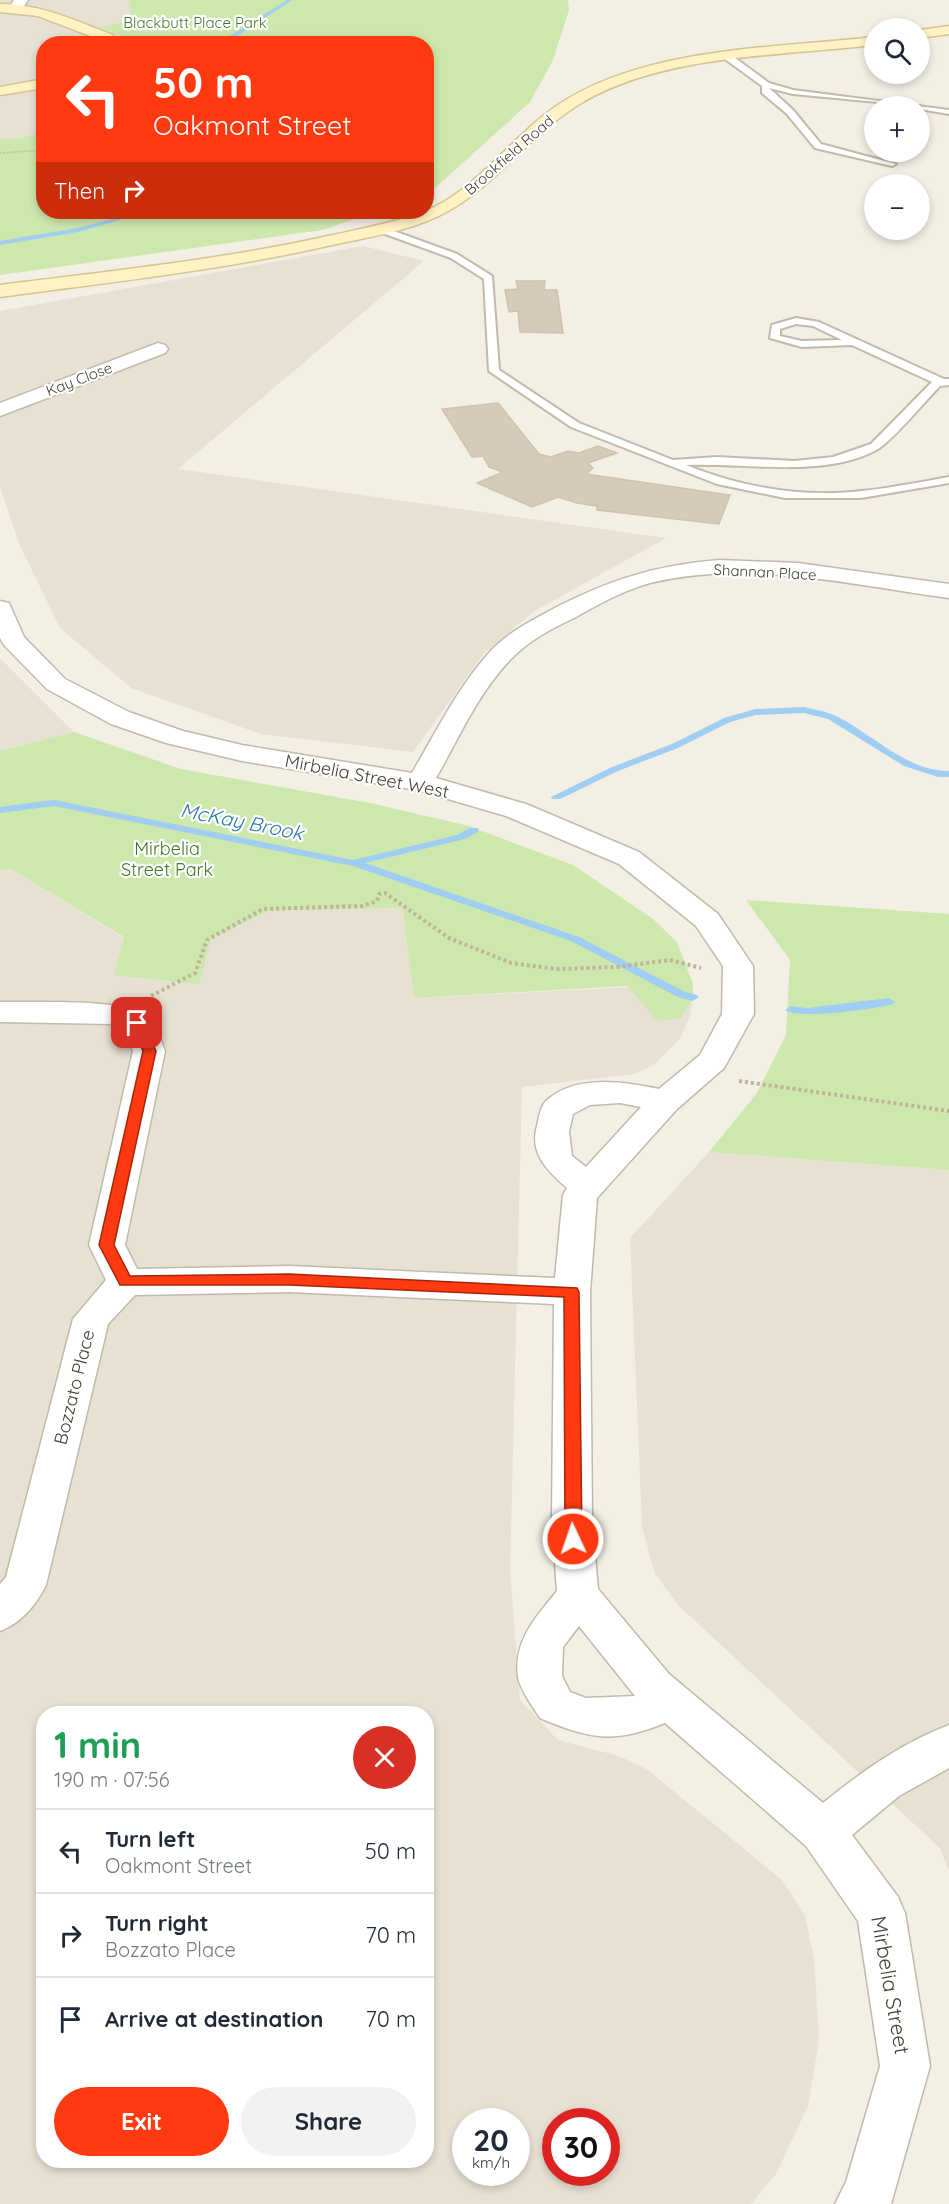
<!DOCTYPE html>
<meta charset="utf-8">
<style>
body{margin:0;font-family:Quicksand,sans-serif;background:#f2f2f3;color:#1f2937;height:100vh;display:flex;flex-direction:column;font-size:22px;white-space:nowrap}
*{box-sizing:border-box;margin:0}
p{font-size:20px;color:#747a83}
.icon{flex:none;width:33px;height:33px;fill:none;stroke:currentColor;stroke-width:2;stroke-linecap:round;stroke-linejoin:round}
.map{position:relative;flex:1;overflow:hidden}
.side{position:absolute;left:36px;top:1706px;width:398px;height:462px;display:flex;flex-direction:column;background:#fff;border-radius:24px;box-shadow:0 3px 9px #0003}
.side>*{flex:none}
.hud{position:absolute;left:36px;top:36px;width:398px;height:183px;border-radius:24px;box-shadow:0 3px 9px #0003;background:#ff3a10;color:#fff;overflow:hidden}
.fabs{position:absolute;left:864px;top:18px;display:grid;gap:12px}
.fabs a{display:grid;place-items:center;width:66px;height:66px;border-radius:50%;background:#fff;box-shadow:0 3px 9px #0003;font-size:30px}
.speed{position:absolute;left:452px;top:2108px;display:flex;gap:12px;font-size:30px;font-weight:700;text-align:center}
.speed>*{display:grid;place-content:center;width:78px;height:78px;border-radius:50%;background:#fff;box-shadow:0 3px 9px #0003;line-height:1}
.speed small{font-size:15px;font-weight:400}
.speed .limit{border:9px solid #d22;background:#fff;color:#111}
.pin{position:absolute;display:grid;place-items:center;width:51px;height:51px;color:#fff;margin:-26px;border-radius:12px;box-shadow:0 3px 9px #0006}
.me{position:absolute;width:66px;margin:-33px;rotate:357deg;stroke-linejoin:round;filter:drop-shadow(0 0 4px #0008)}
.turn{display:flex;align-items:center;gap:21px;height:126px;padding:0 18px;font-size:27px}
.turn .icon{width:78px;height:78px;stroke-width:2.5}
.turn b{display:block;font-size:42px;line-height:51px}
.then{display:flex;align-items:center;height:57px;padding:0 18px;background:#0003;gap:12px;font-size:22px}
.round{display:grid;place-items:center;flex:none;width:63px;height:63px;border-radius:32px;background:#f2f2f3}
.overview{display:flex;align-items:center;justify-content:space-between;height:102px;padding:0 18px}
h1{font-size:36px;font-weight:800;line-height:45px;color:#1e9e55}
.cta{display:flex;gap:12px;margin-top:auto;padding:12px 18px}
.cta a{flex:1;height:69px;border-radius:36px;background:#ff3a10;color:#fff;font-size:24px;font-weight:800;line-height:69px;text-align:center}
.cta a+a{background:#f2f2f3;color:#1f2937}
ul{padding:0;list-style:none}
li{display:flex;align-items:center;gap:18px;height:84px;padding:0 18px;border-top:2px solid #e0e1e3}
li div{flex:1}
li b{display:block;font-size:22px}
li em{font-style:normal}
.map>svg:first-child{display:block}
.residential{fill:#e7e1d3;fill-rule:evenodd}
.green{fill:#cce8ac}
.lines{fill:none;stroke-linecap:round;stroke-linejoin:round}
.stream{fill:#9fcef2;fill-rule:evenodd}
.building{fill:#d5cbba;stroke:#d0c3ad;stroke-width:1.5}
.lane-casing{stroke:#c1baaa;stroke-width:4}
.street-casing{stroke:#c1baaa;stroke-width:3}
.secondary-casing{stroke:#d4c493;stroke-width:3}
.path-far1{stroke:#c1b398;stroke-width:1.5;stroke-dasharray:1.5 1.5;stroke-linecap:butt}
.path{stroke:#c1b398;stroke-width:4;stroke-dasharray:3 3;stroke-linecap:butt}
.lane{fill:#fff;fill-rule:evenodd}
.street{fill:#fff;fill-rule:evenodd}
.secondary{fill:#fff2c3;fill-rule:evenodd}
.route{fill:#ff3a10;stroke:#a6260a;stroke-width:1.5}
.labels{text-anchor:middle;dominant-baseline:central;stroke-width:4.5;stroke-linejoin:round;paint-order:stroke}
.far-park-label{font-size:15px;fill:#437826;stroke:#fff}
.far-street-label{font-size:15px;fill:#453f34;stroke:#fff}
.street-label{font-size:18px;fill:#453f34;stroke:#fff}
.park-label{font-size:18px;fill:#437826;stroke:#fff}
.water-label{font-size:20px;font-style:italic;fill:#2b77b3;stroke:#fff}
.near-street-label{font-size:21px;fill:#453f34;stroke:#fff}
</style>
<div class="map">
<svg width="949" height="2204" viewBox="0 0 949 2204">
<rect width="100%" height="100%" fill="#f3efe5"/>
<g class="residential">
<polygon points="0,0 129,0 132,20 101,27 119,35 123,43 44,44 43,132 21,138 0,139"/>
<polygon points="363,246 424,261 178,469 666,538 533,612 484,653 413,752 261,734 131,688 60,628 20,546 0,487 0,311"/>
<polygon points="0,658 74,732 0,751"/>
<path d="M11 869 124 938 114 975 211 939 269 911 404 908 414 998 693 984 691 1013 681 1037 654 1065 634 1074 522 1087 510 1571 520 1700 558 1740 619 1756 648 1770 782 1880 805 1915 814 1959 819 2039 808 2106 776 2174 751 2204H0V870ZM44 1713H426V2160H44ZM465 2121H516V2172H465ZM555 2121H606V2172H555Z"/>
<polygon points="709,1152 949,1170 949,1872 940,1848 679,1606 655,1574 642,1527 630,1238"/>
</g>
<g class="green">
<polygon points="129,0 568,0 569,10 553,60 530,102 434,189 426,192 426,44 123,43 119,35 100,27 132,20"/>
<polygon points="43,132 44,212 374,212 323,230 0,275 0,139 21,138"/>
<polygon points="74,732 181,769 370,803 469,826 573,865 653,919 677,942 693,984 693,997 681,1018 657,1021 627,986 414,998 403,908 269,911 211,939 199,984 114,975 124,937 11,869 0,870 0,751"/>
<polygon points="746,900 949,914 949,1170 709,1152 757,1093 786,1035 790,960"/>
</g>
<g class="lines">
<g class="stream">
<polygon points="287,0 292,0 230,41 230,44 225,44 225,39"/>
<polygon points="139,212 147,212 78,232 0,245 0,241 77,228"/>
<path d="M804 707C814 710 826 711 836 716 873 734 906 771 949 771V777H938L904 766 828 719 804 713 756 715 730 722 678 748 618 771 560 799H552L551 797 612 767 672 744 724 718 755 709Z"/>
<polygon points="54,800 353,860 457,835 470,828 478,828 478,832 465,839 365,863 579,937 685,992 697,995 699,997 693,1001 678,997 571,941 353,866 54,806 0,813 0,807"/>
<path d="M889 998 895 1002 893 1004C875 1009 797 1020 785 1010L791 1006 807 1008Z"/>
</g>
</g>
<g class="building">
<polygon points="516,281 545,281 544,290 557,290 563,333 520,332 518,311 509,312 505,290 518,289"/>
<polygon points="498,403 539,454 551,457 568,451 579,453 598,446 617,453 588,463 593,468 586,474 730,495 719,524 597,510 597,506 577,503 558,497 532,507 477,483 503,472 489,467 483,456 472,457 442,409"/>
</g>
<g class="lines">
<defs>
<g id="lane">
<polygon points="725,55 731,55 769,83 793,90 949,110 949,114 920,109 920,106 793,94 769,88 793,110 821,144 896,164 892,166 815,148 787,114 762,93 762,86 725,59"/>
<path d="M380 226 457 254 492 276 499 370 579 423 673 460 717 457 795 461 833 457 871 444 932 382 852 345 802 347 770 338 772 325 796 318 819 322 944 379H949V385L940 386C926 400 893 440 878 449 825 479 744 462 686 465 741 487 802 498 862 491 891 488 920 482 949 477V483L861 498H785L717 484 571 427 489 371 484 279 451 258 377 231 376 229ZM796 324 813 326 842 340 802 341 780 336V329Z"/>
</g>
<g id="street">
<polygon points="14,0 28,0 22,9 17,10 10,6"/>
<polygon points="158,343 165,345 168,349 165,353 0,416 0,403"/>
<path d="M720 560 798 563 949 584V598C852 585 747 559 650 583 624 590 599 604 576 617 553 628 529 640 511 659 478 693 459 738 436 778L526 804 639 852 718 914 753 966 754 1014 724 1068 677 1109 597 1198 590 1292 592 1521 598 1589 669 1674 823 1803C861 1772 902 1743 949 1725V1768L899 1796 852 1835 898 1897 905 1913 930 2066 891 2204H835L846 2182 880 2066 858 1921 806 1846 665 1723C613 1744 590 1739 540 1718 533 1707 520 1690 518 1677 513 1641 536 1617 557 1591L552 1521 554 1304 289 1292 135 1295 108 1324 46 1585C36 1605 21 1623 0 1631V1584L6 1577 73 1319 106 1280 89 1245 133 1051 124 1029 113 1024 0 1022V1002C30 1003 130 997 149 1018 157 1026 161 1041 165 1051L125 1245 137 1269 289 1266 555 1278 563 1195 567 1188C548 1171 529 1154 537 1126 539 1118 540 1106 547 1100 577 1074 624 1082 659 1089L700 1055 722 1014 723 966 696 926 619 864 506 816 417 790 242 761 166 743 111 724 47 689 4 645 0 638V601L9 603 24 637 65 679 129 712 183 731 242 745 412 773C436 732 457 689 488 654 505 634 529 622 551 610 609 580 655 565 720 560ZM620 1103 641 1107 586 1167 572 1156 569 1132 573 1114 590 1105ZM579 1626 635 1696 586 1698 570 1692 562 1676 563 1647Z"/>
</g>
<g id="secondary">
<path d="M0 4C41 4 76 21 113 35L116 44H102L101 40 38 16 0 12Z"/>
<polygon points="949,26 949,34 920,38 920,30"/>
<path d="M874 37V45C781 56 660 54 578 105 524 139 489 197 427 221 397 233 364 238 332 245 223 270 111 282 0 297V285C110 271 220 260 328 236 360 229 393 223 423 212 479 191 516 128 569 98 656 47 776 48 874 37Z"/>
<polygon points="44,79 44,88 0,95 0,87"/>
</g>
</defs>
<use href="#lane" class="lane-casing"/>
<use href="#street" class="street-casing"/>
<use href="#secondary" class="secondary-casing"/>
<polyline class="path-far1" points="0,153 44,150"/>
<g class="path">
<polyline points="151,996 195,973 207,940 263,909 362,906 377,901 379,894 385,893 449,938 511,963 557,969 617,967 670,960 701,968"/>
<polyline points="739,1081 949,1111"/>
</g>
<use href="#lane" class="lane"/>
<use href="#street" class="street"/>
<use href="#secondary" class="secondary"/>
</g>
<polygon class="route" points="137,1019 144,1023 156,1051 114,1245 130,1276 289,1274 577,1288 579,1292 582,1539 579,1544 567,1544 565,1539 564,1297 289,1285 120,1285 99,1245 143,1051 131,1023"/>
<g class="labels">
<g class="far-park-label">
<text x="195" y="22">Blackbutt Place Park</text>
</g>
<g class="far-street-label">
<text transform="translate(509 155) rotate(-41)">Brookfield Road</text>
<text transform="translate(79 379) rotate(-21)">Kay Close</text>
<text transform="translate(765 572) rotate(3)">Shannan Place</text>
</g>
<g class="street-label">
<text transform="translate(367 776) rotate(11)">Mirbelia Street West</text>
<text transform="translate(74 1387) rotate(-76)">Bozzato Place</text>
</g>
<g class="park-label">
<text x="167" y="848">Mirbelia<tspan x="167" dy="21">Street Park</tspan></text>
</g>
<g class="water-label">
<text transform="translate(242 821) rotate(11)">McKay Brook</text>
</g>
<g class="near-street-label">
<text transform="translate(891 1985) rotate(80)">Mirbelia Street</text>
</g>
</g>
</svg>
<div class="fabs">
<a><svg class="icon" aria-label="search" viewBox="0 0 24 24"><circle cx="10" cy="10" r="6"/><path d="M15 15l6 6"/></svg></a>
<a>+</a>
<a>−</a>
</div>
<div class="speed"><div>20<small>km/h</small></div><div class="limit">30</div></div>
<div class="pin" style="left:137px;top:1023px;background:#d93025"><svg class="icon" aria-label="arrive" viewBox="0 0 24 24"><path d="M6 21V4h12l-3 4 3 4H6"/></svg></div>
<svg class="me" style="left:573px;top:1539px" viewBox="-20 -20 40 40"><circle r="17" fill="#ff3a10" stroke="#fff" stroke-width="3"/><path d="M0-11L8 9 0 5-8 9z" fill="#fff"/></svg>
<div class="hud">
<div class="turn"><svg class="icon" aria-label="left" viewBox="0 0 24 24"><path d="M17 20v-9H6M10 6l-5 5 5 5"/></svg><div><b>50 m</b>Oakmont Street</div></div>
<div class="then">Then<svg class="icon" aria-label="right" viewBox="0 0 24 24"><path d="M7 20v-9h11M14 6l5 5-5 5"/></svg></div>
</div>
<section class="side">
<div class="overview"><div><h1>1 min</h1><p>190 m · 07:56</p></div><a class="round" style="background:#d93025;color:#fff"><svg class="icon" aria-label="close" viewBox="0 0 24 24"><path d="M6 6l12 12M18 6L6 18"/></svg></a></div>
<ul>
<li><svg class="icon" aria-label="left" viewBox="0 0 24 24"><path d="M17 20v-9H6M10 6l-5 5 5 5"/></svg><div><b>Turn left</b><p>Oakmont Street</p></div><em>50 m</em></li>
<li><svg class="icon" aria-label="right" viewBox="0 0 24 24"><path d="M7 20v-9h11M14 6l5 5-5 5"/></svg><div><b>Turn right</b><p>Bozzato Place</p></div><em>70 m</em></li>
<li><svg class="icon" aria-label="arrive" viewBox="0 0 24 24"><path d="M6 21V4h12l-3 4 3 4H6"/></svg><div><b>Arrive at destination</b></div><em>70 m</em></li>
</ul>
<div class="cta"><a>Exit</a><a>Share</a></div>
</section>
</div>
